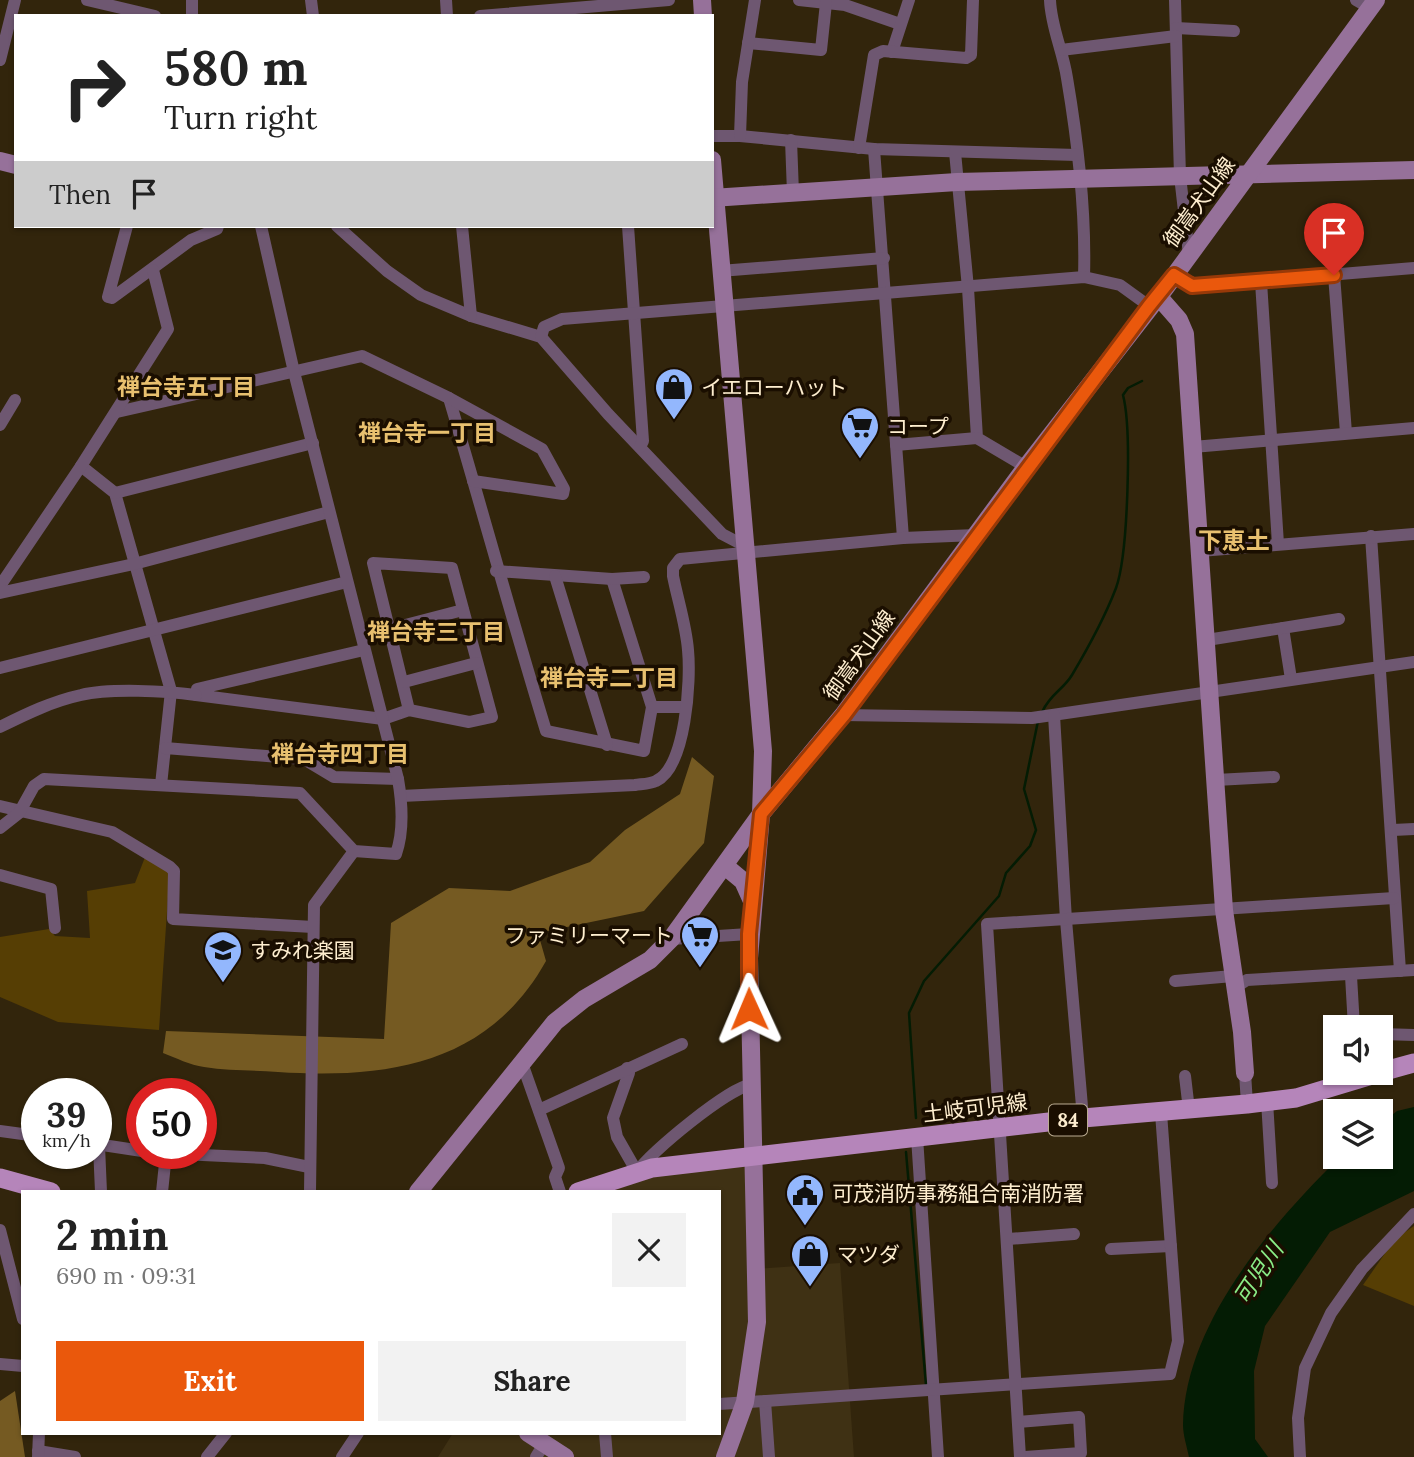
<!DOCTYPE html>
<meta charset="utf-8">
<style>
body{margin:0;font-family:Lora,"Noto Sans JP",serif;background:#f2f2f2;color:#222;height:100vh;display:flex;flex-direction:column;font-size:26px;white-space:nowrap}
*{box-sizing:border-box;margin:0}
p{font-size:23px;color:#767676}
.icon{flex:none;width:38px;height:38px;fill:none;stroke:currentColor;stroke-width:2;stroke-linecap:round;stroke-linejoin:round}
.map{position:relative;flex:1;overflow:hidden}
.panel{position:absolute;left:21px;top:1190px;width:700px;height:245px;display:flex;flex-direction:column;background:#fff;border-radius:0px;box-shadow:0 2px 5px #0004}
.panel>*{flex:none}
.banner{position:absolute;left:14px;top:14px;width:700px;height:214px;border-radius:0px;box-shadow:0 2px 5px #0004;background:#fff;color:#222;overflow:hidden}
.controls{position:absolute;left:1323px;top:1015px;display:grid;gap:14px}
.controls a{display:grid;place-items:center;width:70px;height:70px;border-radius:0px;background:#fff;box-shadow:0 2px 5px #0004;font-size:35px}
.speed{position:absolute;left:21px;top:1078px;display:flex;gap:14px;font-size:35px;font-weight:700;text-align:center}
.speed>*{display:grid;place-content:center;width:91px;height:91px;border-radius:50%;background:#fff;box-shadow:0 2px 5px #0004;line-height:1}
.speed small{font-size:18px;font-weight:400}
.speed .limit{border:10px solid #d22;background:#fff;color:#111}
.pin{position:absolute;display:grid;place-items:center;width:60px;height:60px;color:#fff;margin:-72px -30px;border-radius:50% 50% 50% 0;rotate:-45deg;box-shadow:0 0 7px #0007}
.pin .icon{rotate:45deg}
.me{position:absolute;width:77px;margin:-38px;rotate:359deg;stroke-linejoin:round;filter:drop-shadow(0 0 5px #0008)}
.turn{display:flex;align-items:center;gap:24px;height:147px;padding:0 35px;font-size:32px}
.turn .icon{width:91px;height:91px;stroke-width:2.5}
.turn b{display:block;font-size:49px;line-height:60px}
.then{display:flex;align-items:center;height:66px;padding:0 35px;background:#0003;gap:14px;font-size:26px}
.round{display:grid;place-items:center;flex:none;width:74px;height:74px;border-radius:0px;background:#f2f2f2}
.headline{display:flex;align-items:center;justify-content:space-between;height:119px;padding:0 35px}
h1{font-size:42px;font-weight:700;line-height:52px}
.action{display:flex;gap:14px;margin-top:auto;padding:14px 35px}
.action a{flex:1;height:80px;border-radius:0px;background:#ea580c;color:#fff;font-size:28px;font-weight:700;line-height:80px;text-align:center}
.action a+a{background:#f2f2f2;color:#222}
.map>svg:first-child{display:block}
.built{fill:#3f3114}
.green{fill:#563e04}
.forest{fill:#755a22}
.water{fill:#041c04}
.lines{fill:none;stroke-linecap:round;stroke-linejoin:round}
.stream{stroke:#041c04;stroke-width:2.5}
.street{stroke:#6e5771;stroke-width:12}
.secondary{stroke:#96719a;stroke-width:18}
.primary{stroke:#b585ba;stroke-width:19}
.route-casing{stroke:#983908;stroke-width:18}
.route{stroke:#ea580c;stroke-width:12}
.labels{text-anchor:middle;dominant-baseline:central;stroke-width:7;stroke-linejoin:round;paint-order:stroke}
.shield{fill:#1a0e00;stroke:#baab91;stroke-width:2}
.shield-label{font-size:19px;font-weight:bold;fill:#feeecf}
.street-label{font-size:21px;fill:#feeecf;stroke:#1a0e00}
.poi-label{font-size:21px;fill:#feeecf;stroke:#1a0e00;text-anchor:start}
.neighbourhood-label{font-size:23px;font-weight:bold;fill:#e8c06f;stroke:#1a0e00}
.water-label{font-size:23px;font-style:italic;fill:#8aec86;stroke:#1a0e00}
.quarter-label{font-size:24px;font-weight:bold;fill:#e8c06f;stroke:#1a0e00}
</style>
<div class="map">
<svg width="1414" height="1457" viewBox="0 0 1414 1457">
<rect width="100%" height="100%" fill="#32250c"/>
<polygon class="built" points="755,1157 756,1269 840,1263 854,1457 438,1457 453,1433 719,1433 719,1192 578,1192"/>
<g class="green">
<polygon points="147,852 170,867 159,1030 58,1022 0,997 0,937 49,929 55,936 90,938 87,891 135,883"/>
<polygon points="1414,1226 1414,1306 1363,1285 1395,1239"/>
</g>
<g class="forest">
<path d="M692 757 714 776 704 843 644 911 538 933 546 961C488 1065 387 1079 278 1072 254 1070 228 1071 204 1067 190 1065 176 1058 163 1053L166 1031 384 1039 391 923 449 888 510 891 590 862 625 830 680 794Z"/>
<polygon points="15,1391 25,1457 0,1457 0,1401"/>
</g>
<path class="water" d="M1414 1107V1191L1330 1232 1265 1326 1254 1371 1255 1439 1268 1457H1189C1187 1447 1183 1435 1183 1425 1185 1323 1272 1224 1340 1157H1381V1124L1397 1111Z"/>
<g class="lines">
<g class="stream">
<path d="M1042 712C1051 693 1063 690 1072 675 1088 648 1105 617 1116 588 1128 555 1132 430 1123 395L1128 388 1142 381"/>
<polyline points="916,1118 909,1013 924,981 999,896 1006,873 1030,846 1036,830 1024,789 1038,721"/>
<polyline points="906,1152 926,1385"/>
</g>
<g class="street">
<polyline points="87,0 155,16"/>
<polyline points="311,0 313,16"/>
<polyline points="446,0 447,16"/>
<polyline points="799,0 845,5 900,24"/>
<path d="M1050 0C1051 27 1063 51 1067 78 1078 143 1086 211 1084 277"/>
<polyline points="1175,0 1180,176 1189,255"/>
<polyline points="1356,0 1370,8"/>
<polyline points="192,16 192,0"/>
<polyline points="480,16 669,0"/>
<polyline points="1176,28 1234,31"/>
<polyline points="748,43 821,50 826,3"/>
<polyline points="1061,50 1176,36"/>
<polyline points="892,52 909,0"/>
<polyline points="0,60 15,0"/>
<polyline points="712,136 740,136 874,149 1077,155"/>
<polyline points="740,136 742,82 755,0"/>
<polyline points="791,140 793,193"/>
<polyline points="859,148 874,55 883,51 966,58 971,55 973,0"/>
<polyline points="874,149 903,538"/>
<polyline points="955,152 968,288 977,438 1026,467"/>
<polyline points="127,226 108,297 112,298 191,240 217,229 218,226"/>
<polyline points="337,226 387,271 421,295 471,316 541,337 608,414 722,534 743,545"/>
<polyline points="462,226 471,316"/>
<polyline points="628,226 643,441 640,447"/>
<polyline points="720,271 884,258"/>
<polyline points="1174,275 1192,286 1414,268"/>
<polyline points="1334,275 1346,433"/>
<polyline points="1261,282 1278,544"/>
<polyline points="541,337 544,327 562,319 1084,277 1120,285 1149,306"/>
<path d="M449 398C482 509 512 620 546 731L644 751 652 707 612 579"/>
<polyline points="117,412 362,356 449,398 542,449 564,489 563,494 473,481"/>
<polyline points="0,425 15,400"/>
<polyline points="896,445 977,438"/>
<polyline points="1193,447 1414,428"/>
<polyline points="81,466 115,493 167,677 171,691 161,785"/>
<polyline points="115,493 313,443"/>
<polyline points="1371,536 1400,971"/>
<polyline points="1200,551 1414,534"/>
<polyline points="496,571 612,579 644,577"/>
<polyline points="555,576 607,745"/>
<polyline points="0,586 81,466 168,329 153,270"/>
<polyline points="0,593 134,564 329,512"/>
<polyline points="1283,628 1291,679"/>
<polyline points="390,629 463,610"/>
<polyline points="1207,640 1339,619"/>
<polyline points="364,650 197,689 196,695 383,719 409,710 469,722 492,717 452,568 373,563 409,710"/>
<polyline points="0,668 347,582"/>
<polyline points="404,682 476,663"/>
<polyline points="652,707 686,707"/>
<polyline points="843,715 1032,718 1414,662"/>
<polyline points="1054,715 1066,920 1083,1118"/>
<path d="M0 727C26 714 53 701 81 695 110 688 166 691 196 695"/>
<polyline points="165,748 304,759 334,777 398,779"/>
<polyline points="1216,780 1274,777"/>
<path d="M401 796 635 785C641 784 650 784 656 781 686 767 691 680 688 650 686 625 678 601 673 576V568L680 559 903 538 976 535"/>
<polyline points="0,806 112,832 170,867 174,871 173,919 313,927"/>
<path d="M0 828 19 813 34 786 44 779 300 793 354 851 396 854C404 831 402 802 398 779L294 372 261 226"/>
<polyline points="1393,830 1414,829"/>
<polyline points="0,875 51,889 55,928"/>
<polyline points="671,939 749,934"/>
<polyline points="1351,976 1354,1027"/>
<polyline points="1175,981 1233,976"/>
<polyline points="1236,987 1247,980 1414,970"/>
<polyline points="1381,1034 1414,1035"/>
<polyline points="522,1063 559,1168 555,1177 560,1192"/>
<path d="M627 1068 629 1073 613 1118 617 1137 637 1172C650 1152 729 1088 750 1085"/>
<polyline points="1245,1073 1247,1104"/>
<polyline points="1185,1076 1189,1110"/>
<polyline points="1267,1101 1272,1183"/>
<polyline points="539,1110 682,1044"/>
<polyline points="0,1131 37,1136"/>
<polyline points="917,1137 938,1457"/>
<polyline points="96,1144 142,1151"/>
<polyline points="99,1146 101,1192"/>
<polyline points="160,1153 265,1158 309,1167"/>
<polyline points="162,1192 166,1154"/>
<polyline points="310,1192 314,905 354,851"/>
<polyline points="0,1230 23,1319"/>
<polyline points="1008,1239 1074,1234"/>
<polyline points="1111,1249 1171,1246"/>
<polyline points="0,1364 23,1366"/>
<polyline points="765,1401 769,1457"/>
<polyline points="719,1404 1170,1374 1178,1341 1161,1113"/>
<polyline points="1018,1422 1079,1417 1081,1453 1025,1457"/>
<polyline points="605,1433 607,1457"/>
<polyline points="38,1451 75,1457"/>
<polyline points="38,1457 39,1433"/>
<polyline points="207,1457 226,1433"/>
<polyline points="342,1457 358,1433"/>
<polyline points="536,1457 544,1444"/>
<polyline points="1020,1457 987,924 1394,898"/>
<polyline points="1300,1457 1298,1418 1305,1368 1331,1313 1362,1269 1414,1214"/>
</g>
<g class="secondary">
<polyline points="702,0 703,16"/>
<polyline points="712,160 763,751 761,814 749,958 757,1322 745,1402 725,1457"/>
<polyline points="0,161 16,165"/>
<polyline points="712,198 957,182 1414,170"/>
<polyline points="1158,296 1179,320 1185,334 1224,910 1242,1032 1245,1073"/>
<polyline points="725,866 743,881 752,901"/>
<polyline points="418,1192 555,1022 584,999 650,960 671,939 761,814 843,715 1026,467 1166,287 1376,0"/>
<polyline points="528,1433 565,1457"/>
</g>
<g class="primary">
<polyline points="1381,1072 1414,1063"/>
<polyline points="0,1178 51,1192"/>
<polyline points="578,1192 652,1168 1083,1118 1247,1104 1296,1098 1379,1073"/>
</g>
</g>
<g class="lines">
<defs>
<polyline id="route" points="749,1009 749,934 761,814 844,715 1149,306 1174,275 1192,286 1334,275"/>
</defs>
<use href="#route" class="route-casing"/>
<use href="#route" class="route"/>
</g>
<defs>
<symbol id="shop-pin" viewBox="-11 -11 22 30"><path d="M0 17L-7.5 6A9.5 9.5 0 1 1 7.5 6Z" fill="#93b7fd" stroke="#1a0e00"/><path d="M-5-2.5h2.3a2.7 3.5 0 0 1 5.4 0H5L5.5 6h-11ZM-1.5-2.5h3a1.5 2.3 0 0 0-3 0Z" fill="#111"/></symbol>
<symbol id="supermarket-pin" viewBox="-11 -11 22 30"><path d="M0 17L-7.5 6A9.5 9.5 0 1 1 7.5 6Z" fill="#93b7fd" stroke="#1a0e00"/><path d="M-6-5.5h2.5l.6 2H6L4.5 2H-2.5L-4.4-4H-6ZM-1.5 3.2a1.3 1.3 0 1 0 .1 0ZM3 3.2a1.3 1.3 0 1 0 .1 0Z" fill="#111"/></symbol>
<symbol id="school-pin" viewBox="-11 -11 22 30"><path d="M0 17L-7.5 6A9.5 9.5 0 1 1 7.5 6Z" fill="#93b7fd" stroke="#1a0e00"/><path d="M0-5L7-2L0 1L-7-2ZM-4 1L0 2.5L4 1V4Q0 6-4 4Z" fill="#111"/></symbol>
<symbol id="civic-pin" viewBox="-11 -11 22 30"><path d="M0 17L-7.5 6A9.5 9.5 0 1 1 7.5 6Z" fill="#93b7fd" stroke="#1a0e00"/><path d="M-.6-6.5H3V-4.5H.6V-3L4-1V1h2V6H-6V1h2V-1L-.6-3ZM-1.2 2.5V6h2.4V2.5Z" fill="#111"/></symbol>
</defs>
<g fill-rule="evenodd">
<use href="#shop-pin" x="652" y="365" width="44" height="60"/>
<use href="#supermarket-pin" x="838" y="404" width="44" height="60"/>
<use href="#supermarket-pin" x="678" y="913" width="44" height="60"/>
<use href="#school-pin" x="201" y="928" width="44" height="60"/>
<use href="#civic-pin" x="783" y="1171" width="44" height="60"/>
<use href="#shop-pin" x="788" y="1232" width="44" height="60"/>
</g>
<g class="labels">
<rect class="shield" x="1049" y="1104.5" width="38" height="31" rx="5"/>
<g class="shield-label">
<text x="1068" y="1120">84</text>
</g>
<g class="street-label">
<text transform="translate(1199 202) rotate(-54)">御嵩犬山線</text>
<text transform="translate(859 655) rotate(-54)">御嵩犬山線</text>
<text transform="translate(975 1108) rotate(-7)">土岐可児線</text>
</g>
<g class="poi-label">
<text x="701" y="387">イエローハット</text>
<text x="887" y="426">コープ</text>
<text x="673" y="935" text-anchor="end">ファミリーマート</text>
<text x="250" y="950">すみれ楽園</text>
<text x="832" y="1193">可茂消防事務組合南消防署</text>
<text x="837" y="1254">マツダ</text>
</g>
<g class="neighbourhood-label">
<text x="186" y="386">禅台寺五丁目</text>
<text x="427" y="432">禅台寺一丁目</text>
<text x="436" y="631">禅台寺三丁目</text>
<text x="609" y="677">禅台寺二丁目</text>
<text x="340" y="753">禅台寺四丁目</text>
</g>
<g class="water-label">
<text transform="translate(1258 1273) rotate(-57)">可児川</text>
</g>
<g class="quarter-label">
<text x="1234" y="540">下恵土</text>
</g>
</g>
</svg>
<div class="controls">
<a><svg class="icon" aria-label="sound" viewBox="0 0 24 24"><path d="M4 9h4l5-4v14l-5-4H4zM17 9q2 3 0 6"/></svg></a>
<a><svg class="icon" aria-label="layers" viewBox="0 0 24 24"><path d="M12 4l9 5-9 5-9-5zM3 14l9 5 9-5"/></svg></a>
</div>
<div class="speed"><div>39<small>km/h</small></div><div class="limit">50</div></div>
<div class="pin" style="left:1334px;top:275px;background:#d93025"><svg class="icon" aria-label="arrive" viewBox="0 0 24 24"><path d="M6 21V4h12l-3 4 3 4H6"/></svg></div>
<svg class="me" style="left:749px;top:1009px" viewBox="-20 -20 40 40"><path d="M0-17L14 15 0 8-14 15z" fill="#ea580c" stroke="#fff" stroke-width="4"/></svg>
<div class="banner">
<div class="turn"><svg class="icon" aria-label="right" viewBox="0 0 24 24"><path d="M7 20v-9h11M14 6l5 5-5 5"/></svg><div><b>580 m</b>Turn right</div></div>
<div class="then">Then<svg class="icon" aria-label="arrive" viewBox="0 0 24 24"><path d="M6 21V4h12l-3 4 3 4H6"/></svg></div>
</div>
<section class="panel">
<div class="headline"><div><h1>2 min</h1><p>690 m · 09:31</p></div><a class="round"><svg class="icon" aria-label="close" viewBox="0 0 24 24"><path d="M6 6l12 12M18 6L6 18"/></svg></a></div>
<div class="action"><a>Exit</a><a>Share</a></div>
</section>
</div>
